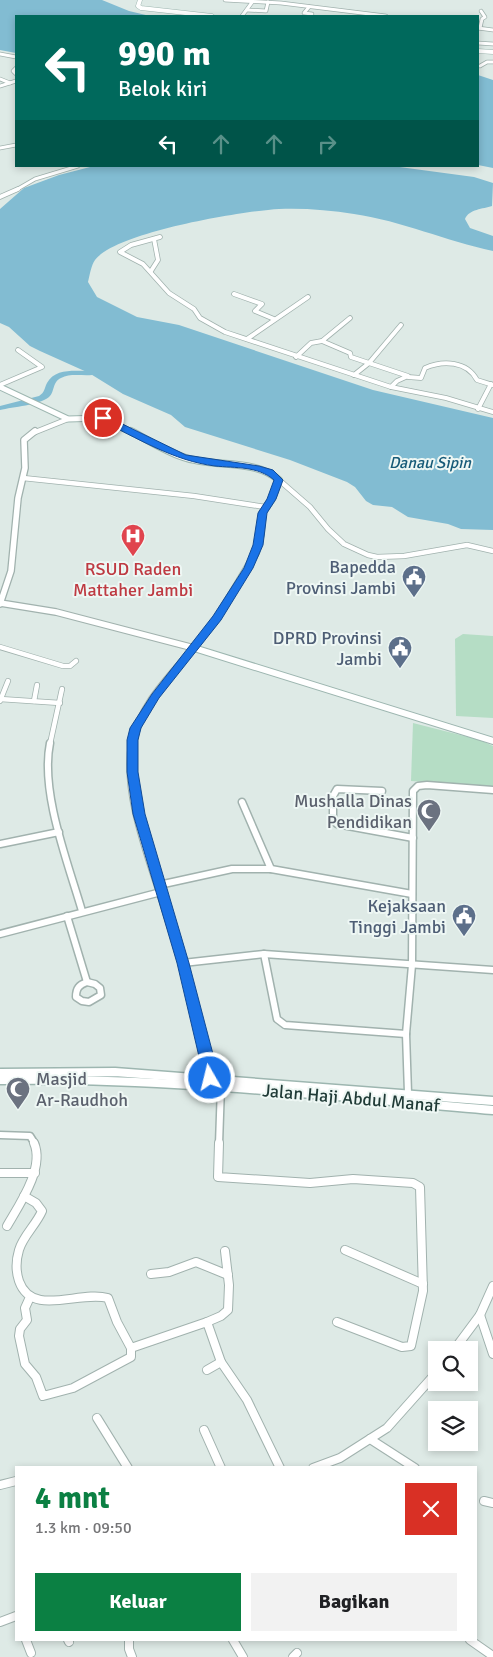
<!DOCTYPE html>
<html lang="id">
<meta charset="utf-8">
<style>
body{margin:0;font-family:Signika,sans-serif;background:#f2f2f2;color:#202124;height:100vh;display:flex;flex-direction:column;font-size:19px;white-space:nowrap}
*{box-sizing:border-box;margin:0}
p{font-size:16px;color:#757577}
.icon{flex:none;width:28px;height:28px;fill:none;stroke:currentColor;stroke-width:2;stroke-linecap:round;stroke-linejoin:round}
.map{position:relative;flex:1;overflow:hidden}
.drawer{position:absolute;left:15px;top:1466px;width:462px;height:175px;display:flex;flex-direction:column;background:#fff;border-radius:0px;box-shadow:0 2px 8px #0003}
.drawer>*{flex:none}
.top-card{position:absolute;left:15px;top:15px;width:464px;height:152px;border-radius:0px;box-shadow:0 2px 8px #0003;background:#00695c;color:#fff;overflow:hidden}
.fabs{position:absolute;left:428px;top:1341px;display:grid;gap:10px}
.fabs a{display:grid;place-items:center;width:50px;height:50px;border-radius:0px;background:#fff;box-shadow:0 2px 8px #0003;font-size:25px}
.pin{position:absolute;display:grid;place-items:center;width:42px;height:42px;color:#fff;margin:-21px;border:2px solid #fff;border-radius:50%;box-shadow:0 1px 5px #0007}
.me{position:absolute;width:55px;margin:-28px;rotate:352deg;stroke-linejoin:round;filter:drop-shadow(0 0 4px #0008)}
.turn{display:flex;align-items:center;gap:18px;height:105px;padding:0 20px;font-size:22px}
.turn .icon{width:65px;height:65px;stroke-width:2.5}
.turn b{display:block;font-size:35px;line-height:42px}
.lanes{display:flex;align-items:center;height:48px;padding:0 20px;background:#0003;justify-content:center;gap:25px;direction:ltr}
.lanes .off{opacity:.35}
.round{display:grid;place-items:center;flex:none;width:52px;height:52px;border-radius:0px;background:#f2f2f2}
.summary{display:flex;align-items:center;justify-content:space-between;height:85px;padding:0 20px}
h1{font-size:30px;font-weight:700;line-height:38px;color:#0b8043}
.primary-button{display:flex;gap:10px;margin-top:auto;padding:10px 20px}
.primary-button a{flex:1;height:58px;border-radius:0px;background:#0b8043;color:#fff;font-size:20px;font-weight:700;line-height:58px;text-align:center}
.primary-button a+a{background:#f2f2f2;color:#202124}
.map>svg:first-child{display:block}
.green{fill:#b5ddc5}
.water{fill:#82bcd2}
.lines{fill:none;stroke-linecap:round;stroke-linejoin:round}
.river{fill:#82bcd2;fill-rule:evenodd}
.minor-far4-casing{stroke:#a1b2ae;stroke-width:4.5}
.minor-far3-casing{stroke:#a1b2ae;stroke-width:5.5}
.minor-far2-casing{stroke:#a1b2ae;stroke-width:6}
.minor-far1-casing{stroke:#a1b2ae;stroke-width:9}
.minor-casing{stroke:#a1b2ae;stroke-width:10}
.tertiary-far2-casing{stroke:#a1b2ae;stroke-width:6}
.tertiary-far1-casing{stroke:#a1b2ae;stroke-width:8}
.tertiary-casing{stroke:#a1b2ae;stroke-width:10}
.secondary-far3-casing{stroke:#9db6b0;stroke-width:5}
.secondary-far2-casing{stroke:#9db6b0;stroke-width:7}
.secondary-far1-casing{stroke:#9db6b0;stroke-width:8}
.secondary-casing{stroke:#9db6b0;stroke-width:11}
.minor-far4{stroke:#fff;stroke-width:3}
.minor-far3{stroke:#fff;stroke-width:4}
.minor-far2{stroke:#fff;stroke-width:4.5}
.minor-far1{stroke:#fff;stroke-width:6}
.minor{stroke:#fff;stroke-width:8}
.tertiary-far2{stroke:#fff;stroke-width:4.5}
.tertiary-far1{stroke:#fff;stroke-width:5.5}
.tertiary{stroke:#fff;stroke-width:8}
.secondary-far3{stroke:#fff;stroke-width:4}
.secondary-far2{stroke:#fff;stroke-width:5}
.secondary-far1{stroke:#fff;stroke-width:6}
.secondary{stroke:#fff;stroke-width:8}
.route{fill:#1a73e8;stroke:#114b97}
.labels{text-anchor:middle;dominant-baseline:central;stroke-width:4;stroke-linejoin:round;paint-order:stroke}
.far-water-label{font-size:16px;font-style:italic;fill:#175b78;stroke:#eef7f4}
.service-label{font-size:18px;fill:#4e5e75;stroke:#eef7f4;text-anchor:end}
.health-label{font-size:18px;fill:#be3a42;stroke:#eef7f4}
.worship-label{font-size:18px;fill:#5b616d;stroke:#eef7f4;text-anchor:end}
.street-label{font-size:18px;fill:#1f3a36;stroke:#eef7f4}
</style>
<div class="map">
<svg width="493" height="1657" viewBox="0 0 493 1657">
<rect width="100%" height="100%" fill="#deeae6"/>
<g class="green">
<polygon points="463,634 493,636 493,718 456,716 455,639"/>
<polygon points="413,723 480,740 493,746 493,787 411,781"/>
</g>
<g class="water">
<polygon points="0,0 102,0 129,11 150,16 16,16 16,53 0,50"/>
<polygon points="478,75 493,80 493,168 478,165"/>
<path d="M94 166H392L474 177 493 183 492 206C483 209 469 209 465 219L470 228 493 236V251C446 241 402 221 354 214 330 210 303 208 279 209 243 211 116 232 95 260 91 266 90 274 88 282L97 297 137 317 179 325 373 390 493 418V530L461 529 448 524 408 517 392 507 373 505 366 501 355 487 347 482 290 460 185 427 171 415 123 394 89 373 40 351 30 346 9 327 0 323V209L24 188 59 175Z"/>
</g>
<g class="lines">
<path class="river" d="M89 371H92V375C82 376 70 373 61 378 52 382 55 392 49 397 39 405 13 407 0 410V406L39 396C45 392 44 389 47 383 55 368 75 371 89 371Z"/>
<defs>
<g id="minor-far4">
<polyline points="225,0 281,3 386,16"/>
<polyline points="309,7 304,13 312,14"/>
<polyline points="247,10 266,11 268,2"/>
<polyline points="242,16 253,1"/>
<polyline points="478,28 493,30"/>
<polyline points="480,28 482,19 485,17 481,11"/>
<polyline points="478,43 493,44"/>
<polyline points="0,54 16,57"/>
<polyline points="480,66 487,62 493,62"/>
<polyline points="16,68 13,71 16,74"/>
<polyline points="0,79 10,83"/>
<polyline points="0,86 16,81"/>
<polyline points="0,148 16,145"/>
<polyline points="16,190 35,179 78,166"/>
</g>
<g id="minor-far3">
<polyline points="0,197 18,189"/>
<polyline points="160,237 131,245 120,252 143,264 169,293 194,309 200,318 225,332 391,387 446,398 493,412"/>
<polyline points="151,271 158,260 154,239"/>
<polyline points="234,294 262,304 255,311 274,319"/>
<polyline points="350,318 322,341 350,353 351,357 408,376 397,381 391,387"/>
<polyline points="247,339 308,297"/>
<polyline points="296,357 311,343 322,341"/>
<polyline points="354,375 369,363 401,325"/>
<path d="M408 377 421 378 425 368C443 360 467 361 477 380L493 385"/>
<polyline points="0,385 42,367 18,350"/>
<polyline points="478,409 491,384"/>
</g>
<g id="minor-far2">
<polyline points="23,478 194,496 265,507"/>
<polyline points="279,480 310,507 328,529 344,544 368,555 377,557 404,556 467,545 493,551"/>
<polyline points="0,647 63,666 70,666 76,661"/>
<polyline points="0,699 60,703"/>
<polyline points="0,701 8,681"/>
<polyline points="34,701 37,685"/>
<polyline points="50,744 62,689"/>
</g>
<g id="minor-far1">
<path d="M50 743C40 792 68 863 82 911"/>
<polyline points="382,791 337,789 333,796 333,820 337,824 413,838"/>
<polyline points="242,802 271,869"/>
<polyline points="0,844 59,832"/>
<polyline points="159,885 232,869 271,869 412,894"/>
<polyline points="67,916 87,982"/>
<polyline points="0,934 161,892"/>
<polyline points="264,954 277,1019 285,1025 406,1034"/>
<polyline points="183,963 264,954 493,970"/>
<path d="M87 982 95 984 100 988 101 995 89 1002 82 1001 76 997C76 988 79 985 87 982Z"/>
<polyline points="408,1093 406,1034 412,965 413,791 418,786 427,785 493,790"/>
<polyline points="0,1135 30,1136 35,1144"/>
<polyline points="219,1144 221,1086"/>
</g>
<g id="minor">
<polyline points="219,1143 218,1177 310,1183 353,1179 413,1183 420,1187 423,1291 411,1346 402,1347 337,1322"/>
<polyline points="0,1173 35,1173"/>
<path d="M24 1196 36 1203 42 1211C36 1225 23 1236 19 1250 16 1260 16 1272 19 1281 32 1318 79 1290 108 1298L117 1322 131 1348V1357L73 1388 43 1396 36 1377 25 1364 19 1336 20 1329 27 1320 25 1308 30 1297"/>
<path d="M7 1226C19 1205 45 1168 34 1143"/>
<polyline points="345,1250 423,1284"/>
<polyline points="151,1274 169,1272 196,1262 228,1275"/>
<polyline points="480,1315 493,1354"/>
<polyline points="207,1322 221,1316 228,1310 229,1285 225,1251"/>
<polyline points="131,1348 207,1322 221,1362 247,1400 280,1468"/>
<polyline points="454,1350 480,1315 493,1286"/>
<polyline points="207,1370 221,1362"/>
<polyline points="97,1418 128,1468"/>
<polyline points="204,1430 221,1468"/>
<polyline points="370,1439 415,1468"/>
<polyline points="313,1468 340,1458 387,1428 436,1373"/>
<polyline points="0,1485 16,1481"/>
<polyline points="484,1501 493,1503"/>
<polyline points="0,1622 16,1616"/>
<polyline points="26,1640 31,1653"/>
<polyline points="68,1640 69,1642"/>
<polyline points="129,1640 129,1649 132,1657"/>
<polyline points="233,1640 243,1657"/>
<polyline points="470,1640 493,1656"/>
<polyline points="293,1657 297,1653"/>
</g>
<polyline id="tertiary-far2" points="33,433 68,419"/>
<g id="tertiary-far1">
<path d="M0 603 56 612 194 648C169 677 139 706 133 744"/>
<polyline points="0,604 11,571 18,498 25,468 24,440 35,431"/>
</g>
<path id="tertiary" d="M133 743C124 794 150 857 165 906 183 963 201 1019 210 1078"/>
<g id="secondary-far3">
<polyline points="140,0 138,6 141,8 212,16"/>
<polyline points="478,51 493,52"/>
</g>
<polyline id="secondary-far2" points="0,387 68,419 103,418 133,433"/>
<path id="secondary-far1" d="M131 431C148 440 165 451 183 457 213 468 254 458 279 480L272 499 262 513 261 534 256 553 217 618 194 648 493 741"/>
<g id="secondary">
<polyline points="0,1073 115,1072 493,1101"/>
<path d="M0 1080C165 1077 329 1096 493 1110"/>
</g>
</defs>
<use href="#minor-far4" class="minor-far4-casing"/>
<use href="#minor-far3" class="minor-far3-casing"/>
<use href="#minor-far2" class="minor-far2-casing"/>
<use href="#minor-far1" class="minor-far1-casing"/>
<use href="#minor" class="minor-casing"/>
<use href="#tertiary-far2" class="tertiary-far2-casing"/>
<use href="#tertiary-far1" class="tertiary-far1-casing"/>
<use href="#tertiary" class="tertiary-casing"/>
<use href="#secondary-far3" class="secondary-far3-casing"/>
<use href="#secondary-far2" class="secondary-far2-casing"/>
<use href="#secondary-far1" class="secondary-far1-casing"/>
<use href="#secondary" class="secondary-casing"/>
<use href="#minor-far4" class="minor-far4"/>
<use href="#minor-far3" class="minor-far3"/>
<use href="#minor-far2" class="minor-far2"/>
<use href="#minor-far1" class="minor-far1"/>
<use href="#minor" class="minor"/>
<use href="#tertiary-far2" class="tertiary-far2"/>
<use href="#tertiary-far1" class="tertiary-far1"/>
<use href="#tertiary" class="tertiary"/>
<use href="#secondary-far3" class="secondary-far3"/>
<use href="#secondary-far2" class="secondary-far2"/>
<use href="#secondary-far1" class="secondary-far1"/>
<use href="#secondary" class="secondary"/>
</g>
<path class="route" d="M100 416H106L186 455 259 466 273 470 283 480 276 499 267 513 263 545 253 568 221 620 159 698 141 728 138 740V772L145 814 189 963 213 1054 217 1078 215 1082 210 1083 205 1082 177 963 133 814 127 772V740L130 728 152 694 213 616 244 568 253 545 258 513 267 499 274 480C258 466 235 468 215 466 174 461 137 438 100 420Z"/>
<defs>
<symbol id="hospital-pin" viewBox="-11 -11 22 30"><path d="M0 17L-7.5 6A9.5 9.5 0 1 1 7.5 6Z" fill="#e0444e" stroke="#eef7f4"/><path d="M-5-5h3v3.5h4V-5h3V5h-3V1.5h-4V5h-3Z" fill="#fff"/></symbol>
<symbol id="civic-pin" viewBox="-11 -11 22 30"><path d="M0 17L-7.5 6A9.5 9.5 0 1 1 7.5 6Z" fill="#5c6f8a" stroke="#eef7f4"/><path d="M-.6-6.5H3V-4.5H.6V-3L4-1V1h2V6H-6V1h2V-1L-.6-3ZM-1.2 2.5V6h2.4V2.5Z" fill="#fff"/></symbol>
<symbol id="mosque-pin" viewBox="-11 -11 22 30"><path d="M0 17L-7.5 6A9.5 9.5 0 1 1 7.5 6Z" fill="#6b7280" stroke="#eef7f4"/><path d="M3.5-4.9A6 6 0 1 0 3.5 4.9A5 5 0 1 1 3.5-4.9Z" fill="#fff"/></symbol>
</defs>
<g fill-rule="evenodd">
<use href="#hospital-pin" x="119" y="522" width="28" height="38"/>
<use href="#civic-pin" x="400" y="563" width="28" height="38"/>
<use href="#civic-pin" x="386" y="634" width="28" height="38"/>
<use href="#mosque-pin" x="415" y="797" width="28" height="38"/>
<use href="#civic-pin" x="450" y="902" width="28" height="38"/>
<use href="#mosque-pin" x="4" y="1075" width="28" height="38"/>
</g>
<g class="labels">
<g class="far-water-label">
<text x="430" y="463">Danau Sipin</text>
</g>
<g class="service-label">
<text x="396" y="567">Bapedda<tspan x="396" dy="21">Provinsi Jambi</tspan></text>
<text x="382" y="638">DPRD Provinsi<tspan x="382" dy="21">Jambi</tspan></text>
<text x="446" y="906">Kejaksaan<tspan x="446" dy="21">Tinggi Jambi</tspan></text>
</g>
<g class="health-label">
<text x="133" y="569">RSUD Raden<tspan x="133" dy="21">Mattaher Jambi</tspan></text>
</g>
<g class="worship-label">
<text x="412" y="801">Mushalla Dinas<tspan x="412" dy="21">Pendidikan</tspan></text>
<text x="36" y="1079" text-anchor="start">Masjid<tspan x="36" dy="21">Ar-Raudhoh</tspan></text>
</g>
<g class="street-label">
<text transform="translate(351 1098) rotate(5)">Jalan Haji Abdul Manaf</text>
</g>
</g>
</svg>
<div class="fabs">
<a><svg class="icon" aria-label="search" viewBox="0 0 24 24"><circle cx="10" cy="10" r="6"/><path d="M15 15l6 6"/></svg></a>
<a><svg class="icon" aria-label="layers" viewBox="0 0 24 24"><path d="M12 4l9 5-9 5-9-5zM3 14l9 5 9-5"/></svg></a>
</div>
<div class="pin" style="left:103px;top:418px;background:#d93025"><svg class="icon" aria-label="arrive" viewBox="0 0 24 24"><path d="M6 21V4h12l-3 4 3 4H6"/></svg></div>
<svg class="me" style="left:210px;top:1078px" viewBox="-20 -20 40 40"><circle r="17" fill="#1a73e8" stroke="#fff" stroke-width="3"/><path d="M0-11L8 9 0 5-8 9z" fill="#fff"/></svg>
<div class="top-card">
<div class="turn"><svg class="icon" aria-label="left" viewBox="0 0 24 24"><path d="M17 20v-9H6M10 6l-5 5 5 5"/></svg><div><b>990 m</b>Belok kiri</div></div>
<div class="lanes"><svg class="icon" aria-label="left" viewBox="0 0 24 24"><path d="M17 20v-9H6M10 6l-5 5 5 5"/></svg><svg class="icon off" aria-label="ahead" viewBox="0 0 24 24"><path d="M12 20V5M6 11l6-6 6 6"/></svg><svg class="icon off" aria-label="ahead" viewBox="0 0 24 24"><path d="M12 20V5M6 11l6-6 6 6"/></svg><svg class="icon off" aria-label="right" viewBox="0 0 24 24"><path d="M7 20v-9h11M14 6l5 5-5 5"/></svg></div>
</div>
<section class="drawer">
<div class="summary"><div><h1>4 mnt</h1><p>1.3 km · 09:50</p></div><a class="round" style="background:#d93025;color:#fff"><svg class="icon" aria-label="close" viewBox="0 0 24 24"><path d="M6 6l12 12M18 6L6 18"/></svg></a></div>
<div class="primary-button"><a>Keluar</a><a>Bagikan</a></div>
</section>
</div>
